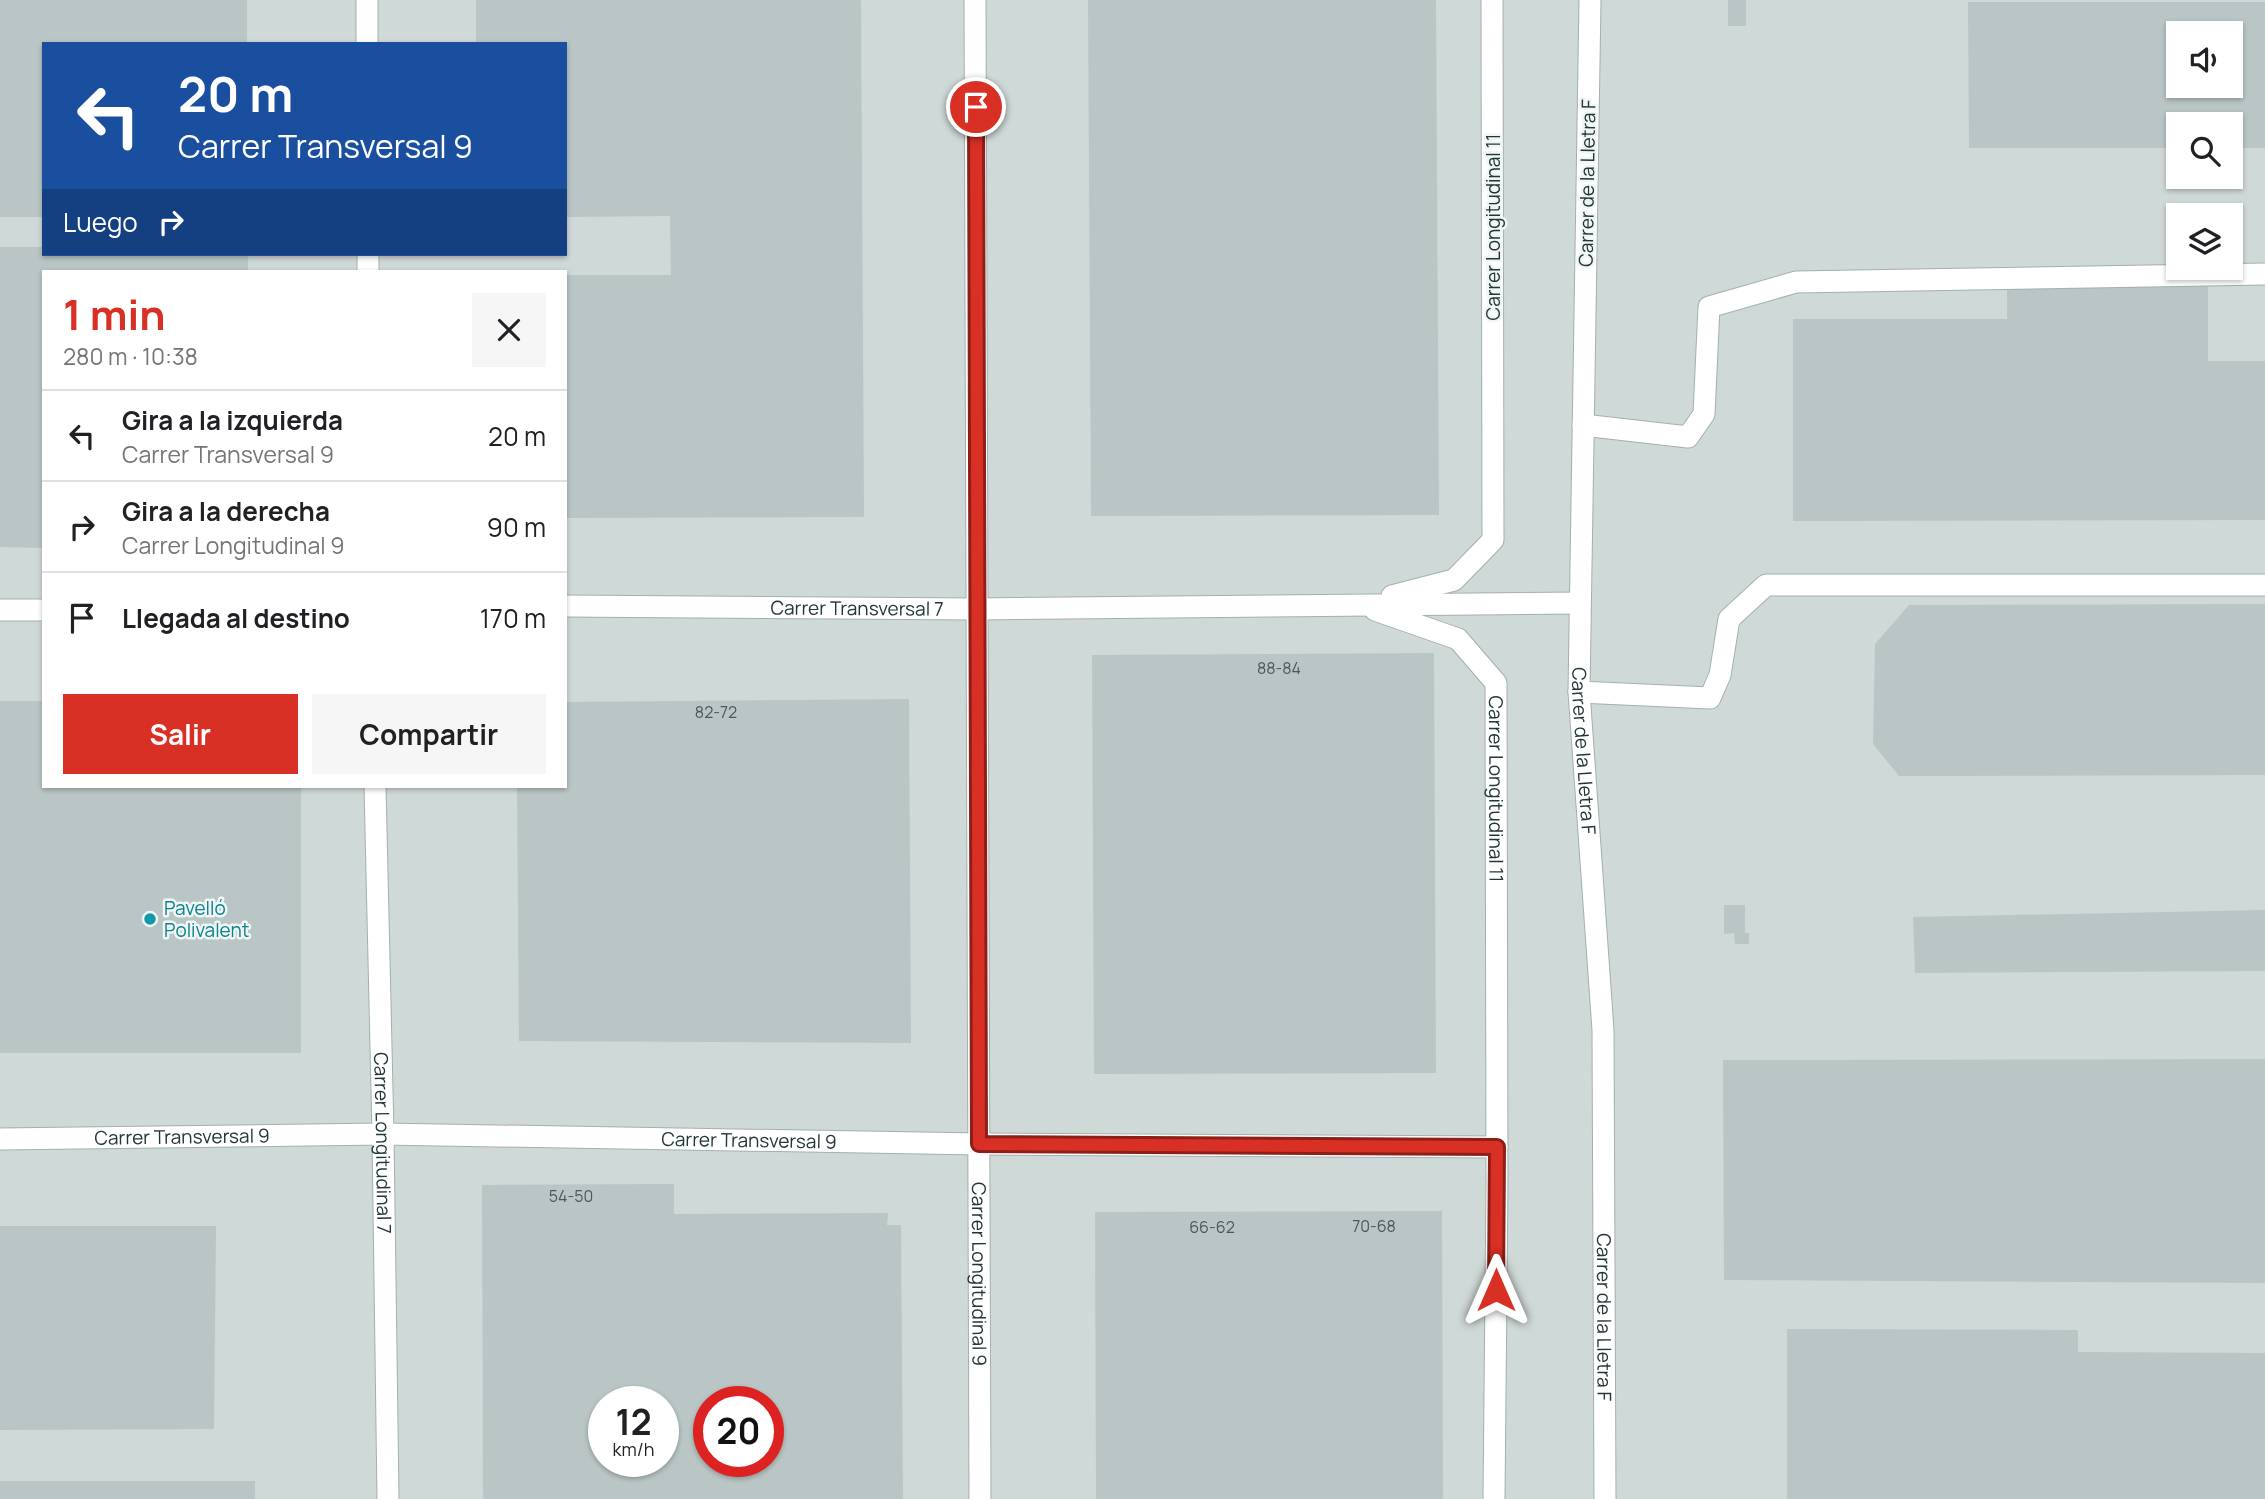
<!DOCTYPE html>
<html lang="es">
<meta charset="utf-8">
<style>
body{margin:0;font-family:Manrope,sans-serif;background:#f6f6f6;color:#202124;height:100vh;display:flex;flex-direction:column;font-size:26px;white-space:nowrap}
*{box-sizing:border-box;margin:0}
p{font-size:23px;color:#757577}
.icon{flex:none;width:38px;height:38px;fill:none;stroke:currentColor;stroke-width:2;stroke-linecap:round;stroke-linejoin:round}
.map{position:relative;flex:1;overflow:hidden}
.side{position:absolute;left:42px;top:270px;width:525px;height:518px;display:flex;flex-direction:column;background:#fff;border-radius:0px;box-shadow:0 2px 5px #0004}
.side>*{flex:none}
.hud{position:absolute;left:42px;top:42px;width:525px;height:214px;border-radius:0px;box-shadow:0 2px 5px #0004;background:#1a4fa0;color:#fff;overflow:hidden}
.buttons{position:absolute;left:2166px;top:21px;display:grid;gap:14px}
.buttons a{display:grid;place-items:center;width:77px;height:77px;border-radius:0px;background:#fff;box-shadow:0 2px 5px #0004;font-size:35px}
.speed{position:absolute;left:588px;top:1386px;display:flex;gap:14px;font-size:35px;font-weight:700;text-align:center}
.speed>*{display:grid;place-content:center;width:91px;height:91px;border-radius:50%;background:#fff;box-shadow:0 2px 5px #0004;line-height:1}
.speed small{font-size:18px;font-weight:400}
.speed .limit{border:10px solid #d22;background:#fff;color:#111}
.pin{position:absolute;display:grid;place-items:center;width:60px;height:60px;color:#fff;margin:-30px;border:4px solid #fff;border-radius:50%;box-shadow:0 2px 7px #0007}
.me{position:absolute;width:77px;margin:-38px;rotate:0deg;stroke-linejoin:round;filter:drop-shadow(0 0 5px #0008)}
.turn{display:flex;align-items:center;gap:24px;height:147px;padding:0 21px;font-size:32px}
.turn .icon{width:91px;height:91px;stroke-width:2.5}
.turn b{display:block;font-size:49px;line-height:60px}
.then{display:flex;align-items:center;height:66px;padding:0 21px;background:#0003;gap:14px;font-size:26px}
.round{display:grid;place-items:center;flex:none;width:74px;height:74px;border-radius:0px;background:#f6f6f6}
.summary{display:flex;align-items:center;justify-content:space-between;height:119px;padding:0 21px}
h1{font-size:42px;font-weight:700;line-height:52px;color:#d93025}
.button{display:flex;gap:14px;margin-top:auto;padding:14px 21px}
.button a{flex:1;height:80px;border-radius:0px;background:#d93025;color:#fff;font-size:28px;font-weight:700;line-height:80px;text-align:center}
.button a+a{background:#f6f6f6;color:#202124}
ul{padding:0;list-style:none}
li{display:flex;align-items:center;gap:21px;height:91px;padding:0 21px;border-top:2px solid #e0e0e0}
li div{flex:1}
li b{display:block;font-size:26px}
li em{font-style:normal}
.map>svg:first-child{display:block}
.built{fill:#cfd9d7;fill-rule:evenodd}
.building{fill:#b9c6c5;fill-rule:evenodd}
.lines{fill:none;stroke-linecap:round;stroke-linejoin:round}
.lane-casing{stroke:#a4b0af;stroke-width:23}
.street-casing{stroke:#a4b0af;stroke-width:23}
.lane{stroke:#fff;stroke-width:21}
.street{stroke:#fff;stroke-width:21}
.route-casing{stroke:#8d1f18;stroke-width:18}
.route{stroke:#d93025;stroke-width:12}
.culture-dot{fill:#0f9aa8;stroke:#f0f6f5;stroke-width:2.5}
.labels{text-anchor:middle;dominant-baseline:central;stroke-width:5;stroke-linejoin:round;paint-order:stroke}
.number-label{font-size:16px;fill:#485a5a}
.street-label{font-size:19px;fill:#233637;stroke:#f0f6f5}
.culture-label{font-size:19px;fill:#0d838f;stroke:#f0f6f5;text-anchor:start}
</style>
<div class="map">
<svg width="2265" height="1499" viewBox="0 0 2265 1499">
<rect width="100%" height="100%" fill="#e0e9e8"/>
<path class="built" d="M0 0H2265V1499H0ZM2179 33H2231V86H2179ZM44 44H565V254H44ZM2179 124H2231V177H2179ZM2179 215H2231V268H2179ZM44 271H565V786H44ZM604 1402H663V1461H604ZM709 1402H768V1461H709Z"/>
<g class="building">
<polygon points="0,0 247,0 247,44 44,44 44,217 0,217"/>
<polygon points="476,0 861,0 864,517 565,518 565,275 671,275 670,216 565,217 565,44 476,44"/>
<polygon points="1088,0 1436,0 1439,515 1091,516"/>
<rect x="1728" y="0" width="18" height="26"/>
<path d="M1968 2H2265V148H2231V124H2179V148H1969ZM2179 33H2231V86H2179Z"/>
<polygon points="0,247 44,247 44,254 248,254 248,271 44,271 44,548 0,547"/>
<polygon points="2208,279 2208,361 2265,361 2265,520 1793,521 1793,319 2007,319 2007,280"/>
<polygon points="2265,604 2265,775 1899,776 1873,744 1875,644 1909,605"/>
<polygon points="1434,653 1436,1073 1094,1074 1092,655"/>
<polygon points="909,699 911,1043 519,1041 517,786 565,786 565,702"/>
<polygon points="0,701 44,701 44,786 301,786 301,1053 0,1053"/>
<polygon points="1724,905 1745,905 1745,933 1749,933 1749,944 1735,944 1734,933 1724,934"/>
<polygon points="2265,910 2265,971 1915,973 1913,917"/>
<polygon points="2265,1059 2265,1283 1724,1280 1723,1060"/>
<path d="M674 1184V1214L888 1213 887 1225H901L903 1499H483L482 1185ZM604 1402H663V1461H604ZM709 1402H768V1461H709Z"/>
<polygon points="1442,1211 1443,1499 1096,1499 1095,1212"/>
<polygon points="0,1226 216,1226 214,1429 0,1430"/>
<polygon points="1787,1329 2078,1330 2078,1352 2265,1353 2265,1499 1787,1499"/>
<rect x="0" y="1481" width="255" height="18"/>
</g>
<g class="lines">
<defs>
<g id="lane">
<polyline points="367,0 367,44"/>
<path id="s1" d="M975 0 980 1499"/>
<polyline points="368,254 368,271"/>
<polyline points="1583,425 1688,437 1704,414 1709,307 1796,282 2265,274"/>
<polyline points="1392,596 1454,580 1493,540 1492,0"/>
<path id="s2" d="M565 606 976 609 1580 603"/>
<polyline points="0,610 44,610"/>
<path id="s3" d="M1375 610 1458 639 1496 683 1497 1185 1494 1499"/>
<polyline points="1579,692 1710,698 1720,675 1729,619 1766,585 2265,585"/>
<path id="s4" d="M375 786 383 1134 388 1499"/>
<path id="s5" d="M0 1139 383 1134 979 1144 1497 1147"/>
</g>
<g id="street">
<path id="s6" d="M1590 0 1579 692 1603 1030 1605 1499"/>
</g>
</defs>
<use href="#lane" class="lane-casing"/>
<use href="#street" class="street-casing"/>
<use href="#lane" class="lane"/>
<use href="#street" class="street"/>
</g>
<g class="lines">
<defs>
<polyline id="route" points="976,107 979,1144 1497,1147 1496,1290"/>
</defs>
<use href="#route" class="route-casing"/>
<use href="#route" class="route"/>
</g>
<circle class="culture-dot" cx="150" cy="919" r="7"/>
<g class="labels">
<g class="number-label">
<text x="1279" y="668">88-84</text>
<text x="716" y="712">82-72</text>
<text x="571" y="1196">54-50</text>
<text x="1374" y="1226">70-68</text>
<text x="1212" y="1227">66-62</text>
</g>
<g class="street-label">
<text transform="translate(1587 183) rotate(-89)">Carrer de la Lletra F</text>
<text transform="translate(1493 227) rotate(-90)">Carrer Longitudinal 11</text>
<text stroke="none"><textPath href="#s2" startOffset="292">Carrer Transversal 7</textPath></text>
<text stroke="none"><textPath href="#s6" startOffset="751">Carrer de la Lletra F</textPath></text>
<text stroke="none"><textPath href="#s3" startOffset="252">Carrer Longitudinal 11</textPath></text>
<text stroke="none"><textPath href="#s5" startOffset="182">Carrer Transversal 9</textPath></text>
<text stroke="none"><textPath href="#s5" startOffset="749">Carrer Transversal 9</textPath></text>
<text stroke="none"><textPath href="#s4" startOffset="357">Carrer Longitudinal 7</textPath></text>
<text stroke="none"><textPath href="#s1" startOffset="1274">Carrer Longitudinal 9</textPath></text>
<text stroke="none"><textPath href="#s6" startOffset="1318">Carrer de la Lletra F</textPath></text>
</g>
<g class="culture-label">
<text x="164" y="908">Pavelló<tspan x="164" dy="22">Polivalent</tspan></text>
</g>
</g>
</svg>
<div class="buttons">
<a><svg class="icon" aria-label="sound" viewBox="0 0 24 24"><path d="M4 9h4l5-4v14l-5-4H4zM17 9q2 3 0 6"/></svg></a>
<a><svg class="icon" aria-label="search" viewBox="0 0 24 24"><circle cx="10" cy="10" r="6"/><path d="M15 15l6 6"/></svg></a>
<a><svg class="icon" aria-label="layers" viewBox="0 0 24 24"><path d="M12 4l9 5-9 5-9-5zM3 14l9 5 9-5"/></svg></a>
</div>
<div class="speed"><div>12<small>km/h</small></div><div class="limit">20</div></div>
<div class="pin" style="left:976px;top:107px;background:#d93025"><svg class="icon" aria-label="arrive" viewBox="0 0 24 24"><path d="M6 21V4h12l-3 4 3 4H6"/></svg></div>
<svg class="me" style="left:1496px;top:1290px" viewBox="-20 -20 40 40"><path d="M0-17L14 15 0 8-14 15z" fill="#d93025" stroke="#fff" stroke-width="4"/></svg>
<div class="hud">
<div class="turn"><svg class="icon" aria-label="left" viewBox="0 0 24 24"><path d="M17 20v-9H6M10 6l-5 5 5 5"/></svg><div><b>20 m</b>Carrer Transversal 9</div></div>
<div class="then">Luego<svg class="icon" aria-label="right" viewBox="0 0 24 24"><path d="M7 20v-9h11M14 6l5 5-5 5"/></svg></div>
</div>
<section class="side">
<div class="summary"><div><h1>1 min</h1><p>280 m · 10:38</p></div><a class="round"><svg class="icon" aria-label="close" viewBox="0 0 24 24"><path d="M6 6l12 12M18 6L6 18"/></svg></a></div>
<ul>
<li><svg class="icon" aria-label="left" viewBox="0 0 24 24"><path d="M17 20v-9H6M10 6l-5 5 5 5"/></svg><div><b>Gira a la izquierda</b><p>Carrer Transversal 9</p></div><em>20 m</em></li>
<li><svg class="icon" aria-label="right" viewBox="0 0 24 24"><path d="M7 20v-9h11M14 6l5 5-5 5"/></svg><div><b>Gira a la derecha</b><p>Carrer Longitudinal 9</p></div><em>90 m</em></li>
<li><svg class="icon" aria-label="arrive" viewBox="0 0 24 24"><path d="M6 21V4h12l-3 4 3 4H6"/></svg><div><b>Llegada al destino</b></div><em>170 m</em></li>
</ul>
<div class="button"><a>Salir</a><a>Compartir</a></div>
</section>
</div>
